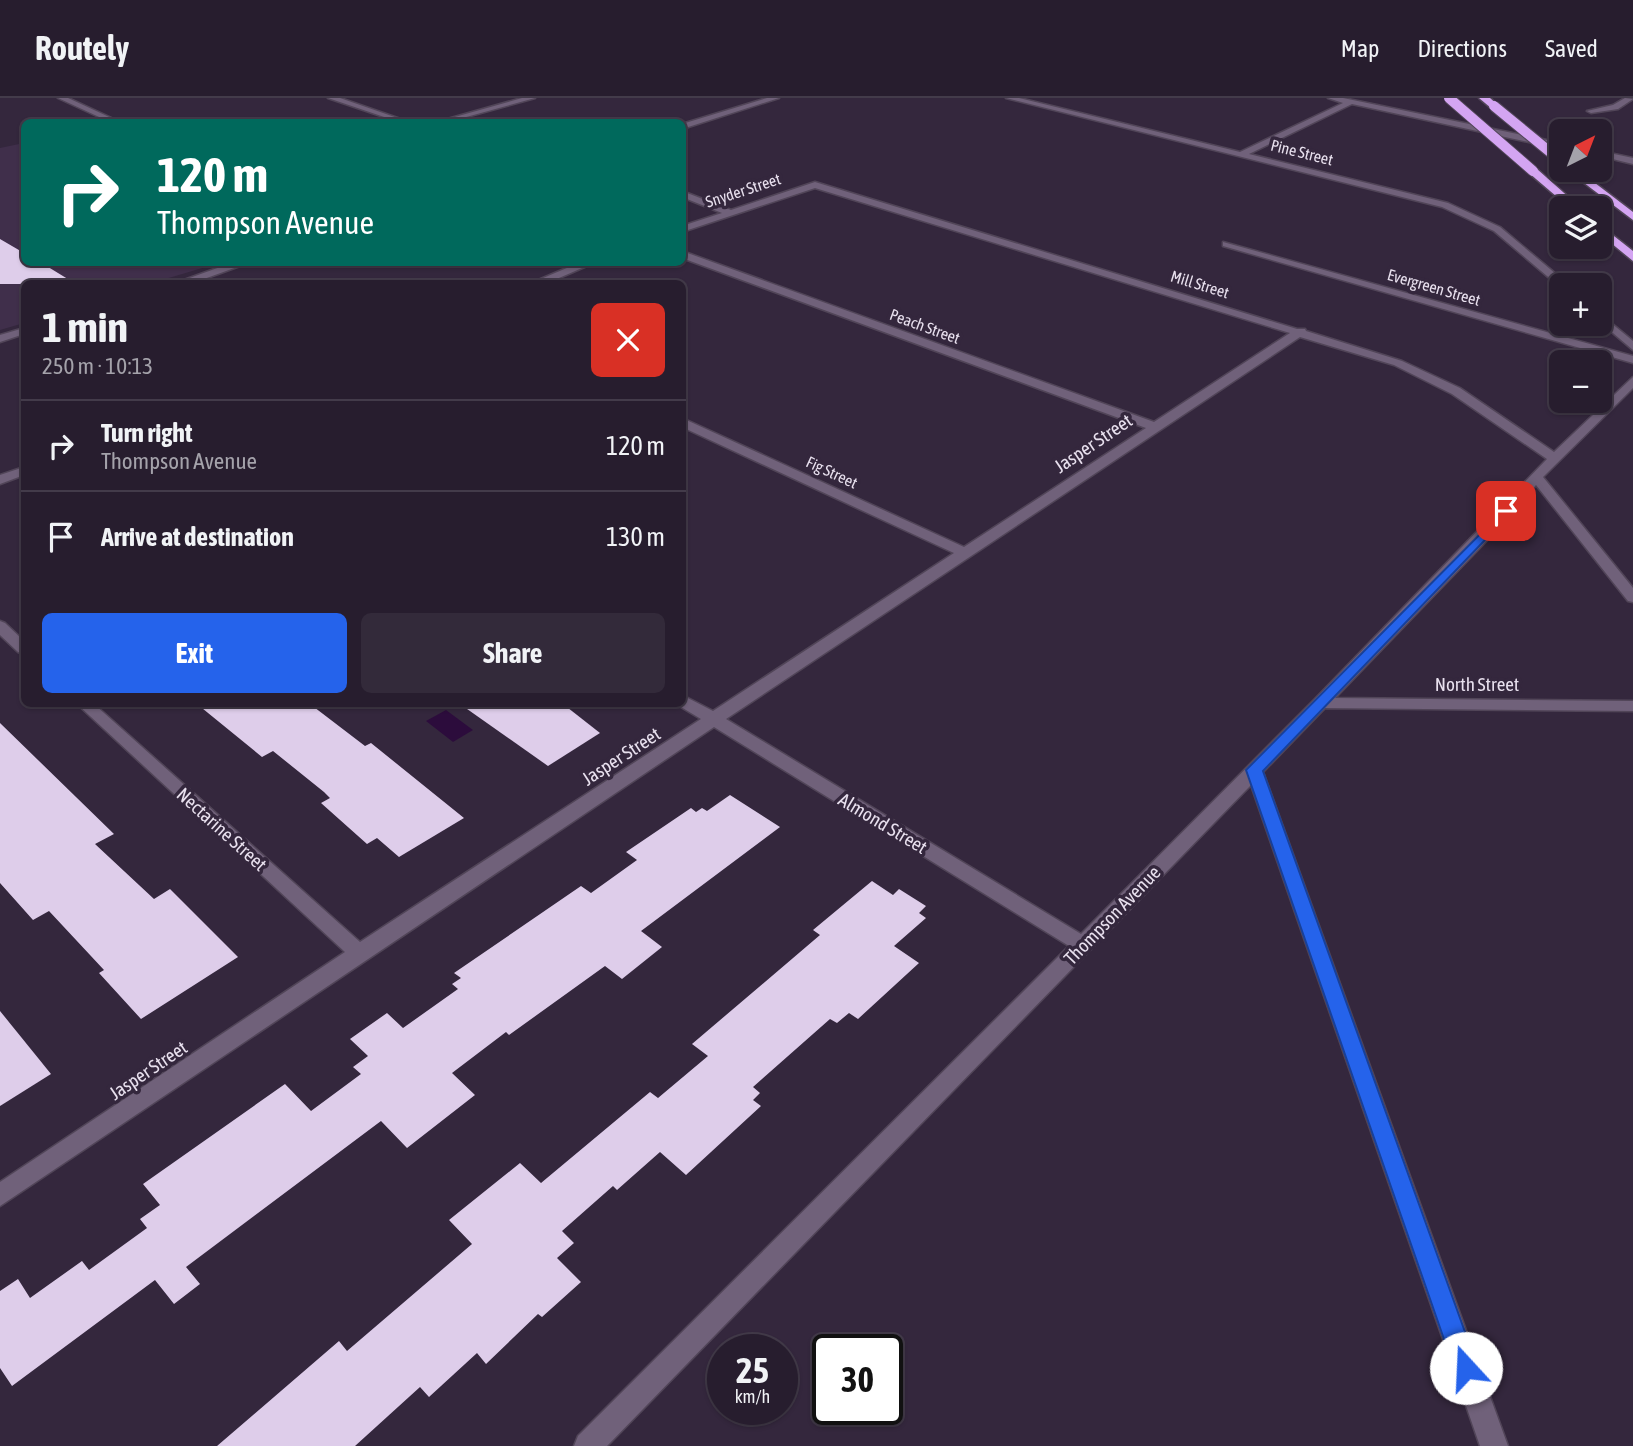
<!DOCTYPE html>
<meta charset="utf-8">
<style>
body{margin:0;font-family:"Asap Condensed",sans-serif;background:#332a3a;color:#f1f3f6;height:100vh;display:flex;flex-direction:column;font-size:26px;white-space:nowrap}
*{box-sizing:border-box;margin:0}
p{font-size:23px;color:#a4a2aa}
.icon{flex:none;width:38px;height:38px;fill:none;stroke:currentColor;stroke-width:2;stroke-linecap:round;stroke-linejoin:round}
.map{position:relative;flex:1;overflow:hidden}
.side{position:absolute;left:21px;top:182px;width:665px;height:427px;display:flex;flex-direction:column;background:#271d2e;border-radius:10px;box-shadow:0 2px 5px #0004,0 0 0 2px #433b4a}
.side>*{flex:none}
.guide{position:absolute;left:21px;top:21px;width:665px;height:147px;border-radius:10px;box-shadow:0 2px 5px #0004,0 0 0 2px #433b4a;background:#00695c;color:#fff;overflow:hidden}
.needle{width:46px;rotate:42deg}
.fabs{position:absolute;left:1549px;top:21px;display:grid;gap:14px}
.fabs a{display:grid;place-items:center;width:63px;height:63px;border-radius:10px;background:#271d2e;box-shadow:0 2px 5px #0004,0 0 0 2px #433b4a;font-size:35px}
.speed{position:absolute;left:707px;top:1236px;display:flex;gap:14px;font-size:35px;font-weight:700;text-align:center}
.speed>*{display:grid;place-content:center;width:91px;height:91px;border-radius:50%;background:#271d2e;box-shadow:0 2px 5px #0004,0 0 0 2px #433b4a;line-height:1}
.speed small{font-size:18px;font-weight:400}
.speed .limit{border:4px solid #111;border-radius:10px;background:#fff;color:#111}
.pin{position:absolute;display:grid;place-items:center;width:60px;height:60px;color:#fff;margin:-30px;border-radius:14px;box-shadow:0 4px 10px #0006}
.me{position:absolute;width:77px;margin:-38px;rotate:340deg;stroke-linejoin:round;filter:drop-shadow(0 0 5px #0008)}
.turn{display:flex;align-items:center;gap:24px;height:147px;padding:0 21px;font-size:32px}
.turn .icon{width:91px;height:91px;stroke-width:2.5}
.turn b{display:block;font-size:49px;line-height:60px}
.round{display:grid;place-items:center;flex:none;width:74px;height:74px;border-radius:10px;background:#332a3a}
.overview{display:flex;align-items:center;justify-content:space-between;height:119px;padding:0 21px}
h1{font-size:42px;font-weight:700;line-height:52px}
.cta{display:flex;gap:14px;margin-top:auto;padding:14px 21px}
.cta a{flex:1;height:80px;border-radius:10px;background:#2563eb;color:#fff;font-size:28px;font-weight:700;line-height:80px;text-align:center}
.cta a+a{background:#332a3a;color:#f1f3f6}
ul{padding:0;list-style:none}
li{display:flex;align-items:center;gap:21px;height:91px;padding:0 21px;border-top:2px solid #433b4a}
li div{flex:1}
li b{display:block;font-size:26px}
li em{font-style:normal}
header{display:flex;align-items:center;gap:42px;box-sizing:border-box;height:98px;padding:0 35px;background:#271d2e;border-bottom:2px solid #433b4a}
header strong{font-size:33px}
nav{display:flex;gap:38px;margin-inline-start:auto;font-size:24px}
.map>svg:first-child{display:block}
.built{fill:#402f4b}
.water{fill:#2c0c3c}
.building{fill:#decdea}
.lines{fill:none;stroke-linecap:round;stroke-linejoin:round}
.minor-casing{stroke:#514558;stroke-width:3}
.highway-casing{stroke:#514558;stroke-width:3}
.minor{fill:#70617a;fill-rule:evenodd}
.highway{fill:#d4a5f2;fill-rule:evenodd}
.highway-bridge-casing{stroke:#514558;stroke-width:12;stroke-linecap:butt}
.highway-bridge{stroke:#d4a5f2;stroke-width:10}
.route{fill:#2563eb;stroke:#184099;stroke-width:2}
.labels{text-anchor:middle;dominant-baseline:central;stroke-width:7;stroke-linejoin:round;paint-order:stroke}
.far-street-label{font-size:16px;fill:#e8e0ee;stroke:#34273d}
.street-label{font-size:19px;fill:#e8e0ee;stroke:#34273d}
</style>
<header>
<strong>Routely</strong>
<nav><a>Map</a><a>Directions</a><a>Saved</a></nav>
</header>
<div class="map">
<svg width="1633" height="1348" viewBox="0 0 1633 1348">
<rect width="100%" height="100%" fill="#34273d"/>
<polygon class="built" points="24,45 24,164 219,165 152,185 24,186 24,225 0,232 0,50"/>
<polygon class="water" points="446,612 473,632 453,644 426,623"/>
<g class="building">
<polygon points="0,141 24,155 24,164 40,164 76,186 0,186"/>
<polygon points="197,606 310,606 365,648 371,645 464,720 399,759 377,740 367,746 321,705 330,700 324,694 273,653 262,659"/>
<polygon points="460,606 563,606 600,635 548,668"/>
<polygon points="0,625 114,736 95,746 154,801 170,791 238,859 141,921 99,875 104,872 49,813 33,822 0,785"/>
<polygon points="730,697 780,729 641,833 662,849 622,881 605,868 509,937 506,934 452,975 475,997 407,1050 381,1023 186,1169 200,1186 174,1206 155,1182 12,1288 0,1270 0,1193 18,1181 30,1200 82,1163 89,1172 147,1130 140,1121 160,1107 143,1086 285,986 311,1013 361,976 353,969 368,958 350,941 387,915 403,930 458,891 452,886 461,880 454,875 581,788 591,795 637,762 626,754 691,710 696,714 702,710 707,713"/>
<polygon points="872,783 893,797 899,791 926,808 919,815 926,820 894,848 919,865 858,921 849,915 837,925 830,921 753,989 760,995 753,1002 761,1008 686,1077 660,1054 617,1092 613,1088 562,1133 574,1145 557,1160 581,1184 542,1219 538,1216 486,1266 477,1255 429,1299 420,1289 355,1348 217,1348 339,1243 347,1253 472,1146 449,1122 520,1065 541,1085 650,994 658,1000 708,958 692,946 820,837 813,832"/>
<polygon points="0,913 51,976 0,1008"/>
</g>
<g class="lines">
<defs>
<g id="minor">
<polygon points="58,0 68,0 120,24 110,24"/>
<polygon points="328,0 340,0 409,24 399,24"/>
<polygon points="522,0 535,0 448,24 437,24"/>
<polygon points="767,0 779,0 682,31 682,26"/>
<polygon points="1006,0 1019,0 1240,54 1343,5 1328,0 1343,0 1561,45 1561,51 1352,6 1249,56 1448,105 1500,129 1569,187 1560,189 1494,133 1442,109"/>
<polygon points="1625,0 1633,1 1618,11 1591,15 1587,13 1613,7"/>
<polygon points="1600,53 1633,60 1633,66 1600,58"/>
<path d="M815 84 1297 231H1305L1306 233 1402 263 1460 290 1554 354 1633 279V290L1543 379 1633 490V504L1628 503 1536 387 1495 434 1335 600 1633 603V613L1325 610 1263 674 1508 1348H1480L1251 687 607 1348H574L578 1338 1069 848 714 629 0 1108V1084L345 854 77 606H94L360 844 701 621 676 606H682V597L713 613 954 455 682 329V320L964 449 1146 330 682 160V153L1154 324 1290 235 815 90 682 134V128L722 115 682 99V93L731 112ZM1300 239 1394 267 1452 296 1547 361 1315 601 1081 836 726 621Z"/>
<polygon points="1223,144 1633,258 1633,265 1223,148"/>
<polygon points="234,164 251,164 190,186 173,186"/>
<polygon points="581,164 596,164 545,186 529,186"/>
<polygon points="1600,216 1633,243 1633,252 1600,224"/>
<polygon points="24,230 24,236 0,244 0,237"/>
<polygon points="24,369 24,377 0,386 0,377"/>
<polygon points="0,523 5,525 24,543 24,556 18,554 0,537"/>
</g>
<g id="highway">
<polygon points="1479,0 1490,0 1499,8 1491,10"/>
<polygon points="1529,71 1537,71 1581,110 1570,110 1529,75"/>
<polygon points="1567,72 1578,72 1633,114 1633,122"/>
<polygon points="1600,127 1633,153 1633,163 1600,136"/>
</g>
</defs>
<use href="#minor" class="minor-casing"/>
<use href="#highway" class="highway-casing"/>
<use href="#minor" class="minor"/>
<use href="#highway" class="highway"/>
<defs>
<g id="highway-bridge">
<polyline points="1449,0 1533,73"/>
<polyline points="1494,8 1561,63"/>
</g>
</defs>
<use href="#highway-bridge" class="highway-bridge-casing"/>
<use href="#highway-bridge" class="highway-bridge"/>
</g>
<polygon class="route" points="1506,410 1510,411 1510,416 1263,673 1478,1270 1474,1278 1466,1282 1458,1278 1454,1270 1246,672"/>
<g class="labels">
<g class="far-street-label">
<text transform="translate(1302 54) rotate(14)">Pine Street</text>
<text transform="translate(743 92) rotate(-18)">Snyder Street</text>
<text transform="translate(1200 186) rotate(17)">Mill Street</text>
<text transform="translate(1434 189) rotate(16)">Evergreen Street</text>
<text transform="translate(925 228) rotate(20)">Peach Street</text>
<text transform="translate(832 374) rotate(25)">Fig Street</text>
</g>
<g class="street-label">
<text transform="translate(1093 345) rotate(-34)">Jasper Street</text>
<text x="1477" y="586">North Street</text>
<text transform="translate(621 658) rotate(-33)">Jasper Street</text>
<text transform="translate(883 725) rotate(31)">Almond Street</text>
<text transform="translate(222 731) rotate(42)">Nectarine Street</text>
<text transform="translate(1112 817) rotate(-46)">Thompson Avenue</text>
<text transform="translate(148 972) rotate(-34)">Jasper Street</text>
</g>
</g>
</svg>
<div class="fabs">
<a><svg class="needle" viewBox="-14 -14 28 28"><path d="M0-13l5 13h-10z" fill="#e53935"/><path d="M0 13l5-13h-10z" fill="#a4a2aa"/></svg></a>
<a><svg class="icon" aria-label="layers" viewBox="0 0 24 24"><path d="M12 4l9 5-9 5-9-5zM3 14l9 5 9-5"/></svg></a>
<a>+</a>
<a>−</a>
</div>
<div class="speed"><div>25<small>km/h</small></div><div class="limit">30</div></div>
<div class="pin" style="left:1506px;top:413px;background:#d93025"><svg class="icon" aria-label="arrive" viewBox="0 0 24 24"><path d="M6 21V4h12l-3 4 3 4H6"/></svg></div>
<svg class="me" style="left:1466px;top:1270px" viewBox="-20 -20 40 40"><circle r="19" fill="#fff"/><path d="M0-13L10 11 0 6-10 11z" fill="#2563eb"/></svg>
<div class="guide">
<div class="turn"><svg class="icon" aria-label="right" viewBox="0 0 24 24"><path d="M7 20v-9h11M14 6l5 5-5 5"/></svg><div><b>120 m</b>Thompson Avenue</div></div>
</div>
<section class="side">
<div class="overview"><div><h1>1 min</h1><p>250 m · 10:13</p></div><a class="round" style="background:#d93025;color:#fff"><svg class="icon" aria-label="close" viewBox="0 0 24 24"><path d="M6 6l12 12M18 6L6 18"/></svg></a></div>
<ul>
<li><svg class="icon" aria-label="right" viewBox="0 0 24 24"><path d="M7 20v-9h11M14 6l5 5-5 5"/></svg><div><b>Turn right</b><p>Thompson Avenue</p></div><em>120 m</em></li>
<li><svg class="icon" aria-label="arrive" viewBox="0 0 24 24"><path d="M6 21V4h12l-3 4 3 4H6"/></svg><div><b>Arrive at destination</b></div><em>130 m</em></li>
</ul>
<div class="cta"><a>Exit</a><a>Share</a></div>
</section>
</div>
